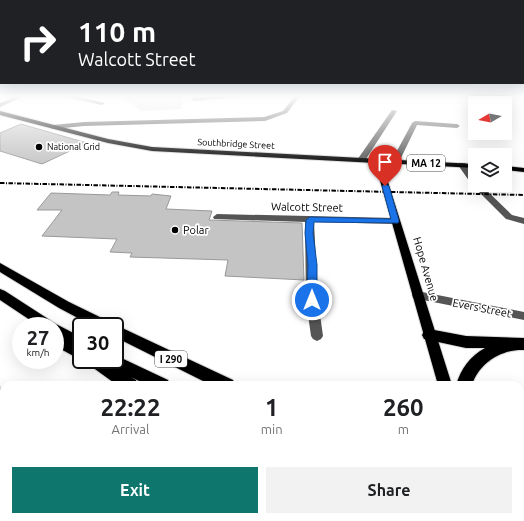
<!DOCTYPE html>
<style>
body{margin:0;font-family:Ubuntu,sans-serif;background:#f2f2f2;color:#202124;height:100vh;display:flex;flex-direction:column;font-size:15px;white-space:nowrap}
*{box-sizing:border-box;margin:0}
p{font-size:13px;color:#757577}
.icon{flex:none;width:22px;height:22px;fill:none;stroke:currentColor;stroke-width:2;stroke-linecap:round;stroke-linejoin:round}
.map{position:relative;flex:1;overflow:hidden}
.sheet{position:absolute;left:0px;top:381px;width:524px;height:140px;display:flex;flex-direction:column;background:#fff;border-radius:12px 12px 0 0;box-shadow:0 4px 16px #0002}
.sheet>*{flex:none}
.hud{position:absolute;left:0px;top:0px;width:524px;height:84px;box-shadow:0 4px 16px #0002;background:#202124;color:#fff;overflow:hidden}
.needle{width:26px;rotate:260deg}
.fabs{position:absolute;left:468px;top:96px;display:grid;gap:8px}
.fabs a{display:grid;place-items:center;width:44px;height:44px;border-radius:0px;background:#fff;box-shadow:0 4px 16px #0002;font-size:20px}
.speed{position:absolute;left:12px;top:317px;display:flex;gap:8px;font-size:20px;font-weight:700;text-align:center}
.speed>*{display:grid;place-content:center;width:52px;height:52px;border-radius:50%;background:#fff;box-shadow:0 4px 16px #0002;line-height:1}
.speed small{font-size:10px;font-weight:400}
.speed .limit{border:2px solid #111;border-radius:6px;background:#fff;color:#111}
.pin{position:absolute;display:grid;place-items:center;width:34px;height:34px;color:#fff;margin:-41px -17px;border-radius:50% 50% 50% 0;rotate:-45deg;box-shadow:0 0 4px #0007}
.pin .icon{rotate:45deg}
.me{position:absolute;width:44px;margin:-22px;rotate:0deg;stroke-linejoin:round;filter:drop-shadow(0 0 3px #0008)}
.turn{display:flex;align-items:center;gap:14px;height:84px;padding:0 12px;font-size:18px}
.turn .icon{width:52px;height:52px;stroke-width:2.5}
.turn b{display:block;font-size:28px;line-height:34px}
.eta{display:flex;justify-content:space-evenly;align-items:center;height:68px;text-align:center}
.eta b{font-size:24px;font-weight:600;line-height:28px}
.primary-button{display:flex;gap:8px;margin-top:auto;padding:8px 12px}
.primary-button a{flex:1;height:46px;border-radius:0px;background:#0f766e;color:#fff;font-size:16px;font-weight:600;line-height:46px;text-align:center}
.primary-button a+a{background:#f2f2f2;color:#202124}
.map>svg:first-child{display:block}
.green{fill:#dcdcdc}
.building{fill:#c4c4c4;stroke:#999}
.lines{fill:none;stroke-linecap:round;stroke-linejoin:round}
.major-casing{stroke:#dbdbdb;stroke-width:2}
.highway-casing{stroke:#dbdbdb;stroke-width:2}
.minor{fill:#555;fill-rule:evenodd}
.major{fill:#000;fill-rule:evenodd}
.highway{fill:#000;fill-rule:evenodd}
.rail{stroke:#000;stroke-width:2;stroke-dasharray:4.5 1.5 1 1.5;stroke-linecap:butt}
.route{fill:#1a73e8;stroke:#114b97}
.poi-dot{fill:#000;stroke:#fff;stroke-width:1.5}
.labels{text-anchor:middle;dominant-baseline:central;stroke-width:3.5;stroke-linejoin:round;paint-order:stroke}
.far-street-label{font-size:9px;fill:#000;stroke:#fff}
.far-poi-label{font-size:9px;fill:#000;stroke:#fff;text-anchor:start}
.shield{fill:#fff;stroke:#4c4c4c;stroke-width:1}
.shield-label{font-size:10px;font-weight:bold;fill:#000}
.street-label{font-size:11px;fill:#000;stroke:#fff}
.poi-label{font-size:11px;fill:#000;stroke:#fff;text-anchor:start}
</style>
<div class="map">
<svg width="524" height="521" viewBox="0 0 524 521">
<rect width="100%" height="100%" fill="#fff"/>
<g class="green">
<polygon points="120,96 184,96 183,97 182,109 141,111"/>
<polygon points="0,386 4,388 4,517 209,517 220,521 0,521"/>
</g>
<g class="building">
<polygon points="21,124 87,143 42,164 0,151 0,133"/>
<polygon points="112,192 119,192 118,195 151,196 152,194 171,196 166,209 212,211 209,220 302,223 304,280 225,276 228,260 130,257 132,253 110,252 117,239 42,236 62,210 37,210 51,193 110,195"/>
</g>
<g class="lines">
<defs>
<g id="major">
<polygon points="0,111 108,139 152,147 475,164 475,168 382,163 452,385 438,385 375,163 152,151 108,143 0,115"/>
<polygon points="505,166 524,168 524,172 505,170"/>
<polygon points="487,517 505,517 507,521 489,521"/>
</g>
<g id="highway">
<polygon points="0,263 69,302 110,322 112,326 93,326 59,308 0,272"/>
<polygon points="0,289 5,291 56,324 81,337 81,360 55,346 55,326 39,326 0,300"/>
<polygon points="114,326 120,327 233,380 235,385 211,385 115,337 115,326"/>
<path d="M429 329 466 336 524 338V350C502 349 479 363 472 385H456C461 369 470 356 485 348H466L424 339 422 335 424 331Z"/>
<polygon points="115,355 168,380 170,385 147,385 131,377 136,380 138,385 117,385 88,364 85,360 115,360"/>
<polygon points="520,475 524,476 524,512 520,511"/>
<polygon points="328,517 353,517 355,521 329,521"/>
<polygon points="446,517 475,517 477,521 447,521"/>
</g>
</defs>
<use href="#major" class="major-casing"/>
<use href="#highway" class="highway-casing"/>
<g class="minor">
<polygon points="17,96 25,96 0,107 0,103"/>
<polygon points="61,96 74,96 105,103 102,105"/>
<polygon points="212,96 250,96 194,101 191,99 194,97"/>
<polygon points="295,96 300,96 287,113 265,121 84,126 53,129 50,127 53,125 84,122 264,117 283,111"/>
<polygon points="392,110 397,111 364,162 358,162 357,160"/>
<polygon points="415,121 457,124 460,126 457,128 417,125 399,162 398,164 392,164 391,162 412,123"/>
<polygon points="459,163 465,163 475,178 475,185 481,185 512,215 524,218 524,224 506,219 472,185 458,165"/>
<polygon points="217,214 395,218 399,221 395,224 314,222 318,300 323,336 321,339 317,341 313,339 311,336 306,300 305,222 214,219 213,217"/>
<polygon points="417,291 524,312 524,320 413,298 412,295 413,292"/>
</g>
<use href="#major" class="major"/>
<use href="#highway" class="highway"/>
<polyline class="rail" points="0,183 524,195"/>
</g>
<linearGradient id="sky" x2="0" y2="1"><stop stop-color="#8cadcc"/><stop offset="0.57" stop-color="#fff"/><stop offset="1" stop-color="#fff" stop-opacity="0"/></linearGradient>
<rect width="524" height="169" fill="url(#sky)"/>
<polygon class="route" points="385,184 389,186 399,221 398,223 314,222 313,233 317,265 317,300 316,302 309,302 307,300 308,265 305,233 306,220 310,217 391,219 382,186"/>
<g class="poi-dot">
<circle cx="39" cy="147" r="4"/>
<circle cx="175" cy="230" r="4"/>
</g>
<g class="labels">
<g class="far-street-label">
<text transform="translate(236 144) rotate(3)">Southbridge Street</text>
</g>
<g class="far-poi-label">
<text x="47" y="147">National Grid</text>
</g>
<g class="shield">
<rect x="407" y="155" width="38" height="16" rx="3"/>
<rect x="155" y="351" width="32" height="16" rx="3"/>
</g>
<g class="shield-label">
<text x="426" y="163">MA 12</text>
<text x="171" y="359">I 290</text>
</g>
<g class="street-label">
<text transform="translate(307 207) rotate(1)">Walcott Street</text>
<text transform="translate(426 269) rotate(74)">Hope Avenue</text>
<text transform="translate(482 308) rotate(11)">Evers Street</text>
</g>
<g class="poi-label">
<text x="183" y="230">Polar</text>
</g>
</g>
</svg>
<div class="fabs">
<a><svg class="needle" viewBox="-14 -14 28 28"><path d="M0-13l5 13h-10z" fill="#e53935"/><path d="M0 13l5-13h-10z" fill="#757577"/></svg></a>
<a><svg class="icon" aria-label="layers" viewBox="0 0 24 24"><path d="M12 4l9 5-9 5-9-5zM3 14l9 5 9-5"/></svg></a>
</div>
<div class="speed"><div>27<small>km/h</small></div><div class="limit">30</div></div>
<div class="pin" style="left:385px;top:186px;background:#d93025"><svg class="icon" aria-label="arrive" viewBox="0 0 24 24"><path d="M6 21V4h12l-3 4 3 4H6"/></svg></div>
<svg class="me" style="left:312px;top:300px" viewBox="-20 -20 40 40"><circle r="17" fill="#1a73e8" stroke="#fff" stroke-width="3"/><path d="M0-11L8 9 0 5-8 9z" fill="#fff"/></svg>
<div class="hud">
<div class="turn"><svg class="icon" aria-label="right" viewBox="0 0 24 24"><path d="M7 20v-9h11M14 6l5 5-5 5"/></svg><div><b>110 m</b>Walcott Street</div></div>
</div>
<section class="sheet">
<div class="eta">
<div><b>22:22</b><p>Arrival</p></div>
<div><b>1</b><p>min</p></div>
<div><b>260</b><p>m</p></div>
</div>
<div class="primary-button"><a>Exit</a><a>Share</a></div>
</section>
</div>
